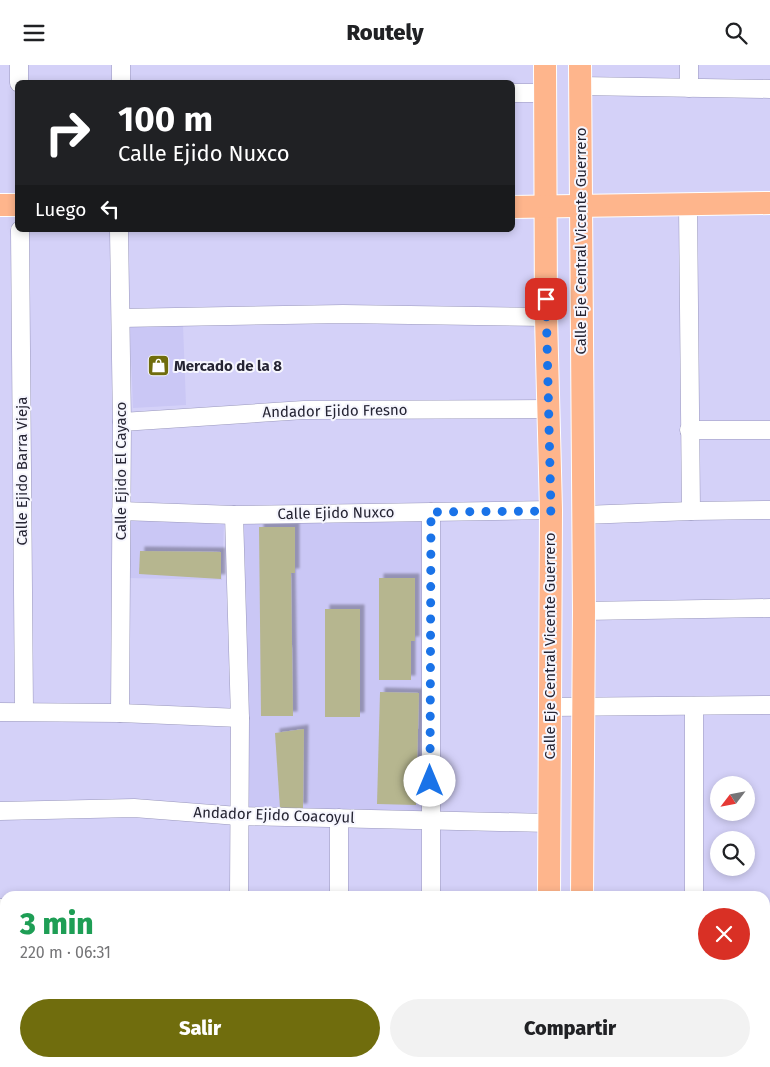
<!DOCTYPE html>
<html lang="es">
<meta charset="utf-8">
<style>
body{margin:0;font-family:"Fira Sans",sans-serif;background:#f2f2f2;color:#202124;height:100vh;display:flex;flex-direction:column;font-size:19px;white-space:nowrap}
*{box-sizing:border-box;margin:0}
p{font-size:16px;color:#757577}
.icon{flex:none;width:28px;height:28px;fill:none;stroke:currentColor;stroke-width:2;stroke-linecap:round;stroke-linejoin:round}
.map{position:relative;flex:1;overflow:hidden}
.details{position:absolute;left:0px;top:826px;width:770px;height:176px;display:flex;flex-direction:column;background:#fff;border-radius:15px 15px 0 0;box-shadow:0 2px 8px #0003}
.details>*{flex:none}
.banner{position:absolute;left:15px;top:15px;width:500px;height:152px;border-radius:8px;box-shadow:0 2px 8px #0003;background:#202124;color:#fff;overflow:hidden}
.needle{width:32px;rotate:238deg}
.controls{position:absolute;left:710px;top:711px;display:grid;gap:10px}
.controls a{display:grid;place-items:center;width:45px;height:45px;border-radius:50%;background:#fff;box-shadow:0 2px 8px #0003;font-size:25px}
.pin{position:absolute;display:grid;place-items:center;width:42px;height:42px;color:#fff;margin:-21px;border-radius:10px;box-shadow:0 2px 8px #0006}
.me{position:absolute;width:55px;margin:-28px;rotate:0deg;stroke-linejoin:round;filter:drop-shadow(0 0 4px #0008)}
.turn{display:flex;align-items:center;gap:18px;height:105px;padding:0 20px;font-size:22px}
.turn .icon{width:65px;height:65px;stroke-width:2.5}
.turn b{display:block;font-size:35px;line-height:42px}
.then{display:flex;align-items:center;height:48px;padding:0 20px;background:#0003;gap:10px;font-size:19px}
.round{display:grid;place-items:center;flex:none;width:52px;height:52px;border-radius:26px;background:#f2f2f2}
.head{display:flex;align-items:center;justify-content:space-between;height:85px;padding:0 20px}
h1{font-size:30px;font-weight:800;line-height:38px;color:#1e9e55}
.action{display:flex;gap:10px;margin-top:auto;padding:10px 20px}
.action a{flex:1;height:58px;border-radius:30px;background:#706d0d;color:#fff;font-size:20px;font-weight:800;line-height:58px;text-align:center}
.action a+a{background:#f2f2f2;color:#202124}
header{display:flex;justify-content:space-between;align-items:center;height:65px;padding:0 20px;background:#fff;font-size:22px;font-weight:800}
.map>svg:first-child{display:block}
.built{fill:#cac7f5}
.building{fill:#b6b68f;filter:url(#shadow)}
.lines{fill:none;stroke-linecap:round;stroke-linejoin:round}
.minor-casing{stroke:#9a98bc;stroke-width:19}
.major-casing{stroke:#fff;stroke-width:24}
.minor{stroke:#fff;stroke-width:18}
.major{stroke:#feb58c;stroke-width:22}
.route{stroke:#1a73e8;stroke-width:9;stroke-dasharray:0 16.2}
.labels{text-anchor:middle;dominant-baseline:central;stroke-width:4;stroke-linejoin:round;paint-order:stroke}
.street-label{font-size:15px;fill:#252433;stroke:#f6f6fe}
.poi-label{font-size:15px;font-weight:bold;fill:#252433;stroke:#f6f6fe;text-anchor:start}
</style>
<header><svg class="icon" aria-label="menu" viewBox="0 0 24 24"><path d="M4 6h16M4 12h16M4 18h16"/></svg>Routely<svg class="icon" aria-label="search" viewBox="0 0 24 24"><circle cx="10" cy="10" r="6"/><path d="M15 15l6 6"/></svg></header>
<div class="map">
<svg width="770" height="1002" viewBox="0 0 770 1002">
<defs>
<filter id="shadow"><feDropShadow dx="4.5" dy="-4.5" stdDeviation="1" flood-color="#0004"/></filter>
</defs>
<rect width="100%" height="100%" fill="#d4d1f8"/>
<g class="built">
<polygon points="183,260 186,340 133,343 130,262"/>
<polygon points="423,453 423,748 244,747 240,455"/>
<polygon points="128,454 224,457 222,515 127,513"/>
</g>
<g class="building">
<polygon points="259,462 295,462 295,508 291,508 293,651 261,651"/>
<polygon points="140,486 221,487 221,514 139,509"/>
<polygon points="379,513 415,513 415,576 411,576 411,615 379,615"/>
<rect x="325" y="544" width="35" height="108"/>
<polygon points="380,627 419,628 416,740 377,739"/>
<polygon points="304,664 303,743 280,744 275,668"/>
</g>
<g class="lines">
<defs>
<g id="minor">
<polyline points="19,0 19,18"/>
<polyline points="689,0 689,23"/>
<polyline points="121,18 121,0"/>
<polyline points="580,21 770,24"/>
<polyline points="512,28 545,28"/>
<polyline points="688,140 691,446"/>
<polyline points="20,165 24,646"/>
<polyline points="119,165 122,357 120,648"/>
<polyline points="121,253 343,249 546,252"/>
<polyline points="122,357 304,345 548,344"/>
<polyline points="689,365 770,365"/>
<polyline points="121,446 234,450 551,445"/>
<polyline points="431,447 431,831"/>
<polyline points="234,450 240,653 239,831"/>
<polyline points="583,450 691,446 770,445"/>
<polyline points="584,546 770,543"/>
<polyline points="550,642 770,640"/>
<polyline points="0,647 120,648 240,653"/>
<polyline points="0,746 134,743 238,751 548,758"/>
<polyline points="339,753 339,831"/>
<polyline points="694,831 694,641"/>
<polyline points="0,843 5,843"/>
<polyline points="0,941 5,941"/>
<polyline points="242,998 242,1002"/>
<polyline points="340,998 340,1002"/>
<polyline points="433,998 433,1002"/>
<polyline points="694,1002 694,998"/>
</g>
<g id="major">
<polyline points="545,0 546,252 551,445 549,831"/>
<polyline points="580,0 584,546 582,831"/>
<polyline points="0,140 18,140"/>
<polyline points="512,142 770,138"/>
<polyline points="551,998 551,1002"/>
<polyline points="581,1002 581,998"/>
</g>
</defs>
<use href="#minor" class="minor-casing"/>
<use href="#major" class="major-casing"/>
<use href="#minor" class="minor"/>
<use href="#major" class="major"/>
</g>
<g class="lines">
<polyline class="route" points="430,716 431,447 551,446 546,234"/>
</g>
<defs>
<symbol id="shop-square" viewBox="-11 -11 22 22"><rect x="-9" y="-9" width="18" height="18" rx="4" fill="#706d0d" stroke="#f6f6fe"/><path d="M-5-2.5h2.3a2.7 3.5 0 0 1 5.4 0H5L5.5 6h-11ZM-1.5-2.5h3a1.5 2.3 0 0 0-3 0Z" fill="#fff"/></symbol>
</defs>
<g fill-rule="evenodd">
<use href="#shop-square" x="146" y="288" width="25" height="25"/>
</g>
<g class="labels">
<g class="street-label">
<text transform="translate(581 176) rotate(-90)">Calle Eje Central Vicente Guerrero</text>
<text transform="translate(335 346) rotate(-1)">Andador Ejido Fresno</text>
<text transform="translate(22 406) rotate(-90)">Calle Ejido Barra Vieja</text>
<text transform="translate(121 406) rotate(-90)">Calle Ejido El Cayaco</text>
<text transform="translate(336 448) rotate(-1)">Calle Ejido Nuxco</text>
<text transform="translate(550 581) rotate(-90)">Calle Eje Central Vicente Guerrero</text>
<text transform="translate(274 750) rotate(2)">Andador Ejido Coacoyul</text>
</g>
<g class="poi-label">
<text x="174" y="301">Mercado de la 8</text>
</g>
</g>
</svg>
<div class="controls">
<a><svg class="needle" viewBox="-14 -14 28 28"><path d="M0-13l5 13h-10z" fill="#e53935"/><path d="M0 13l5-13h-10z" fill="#757577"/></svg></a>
<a><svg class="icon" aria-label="search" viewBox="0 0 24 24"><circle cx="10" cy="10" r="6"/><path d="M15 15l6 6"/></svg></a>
</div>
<div class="pin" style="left:546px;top:234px;background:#d93025"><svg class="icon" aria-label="arrive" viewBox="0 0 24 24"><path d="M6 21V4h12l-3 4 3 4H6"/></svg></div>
<svg class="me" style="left:430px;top:716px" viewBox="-20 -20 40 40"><circle r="19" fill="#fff"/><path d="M0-13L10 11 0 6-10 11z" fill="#1a73e8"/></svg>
<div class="banner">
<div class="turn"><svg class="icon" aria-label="right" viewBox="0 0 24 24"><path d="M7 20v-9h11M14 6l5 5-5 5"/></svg><div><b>100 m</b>Calle Ejido Nuxco</div></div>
<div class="then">Luego<svg class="icon" aria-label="left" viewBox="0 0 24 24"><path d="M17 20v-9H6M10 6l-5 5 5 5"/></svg></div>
</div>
<section class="details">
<div class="head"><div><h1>3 min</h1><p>220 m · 06:31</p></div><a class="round" style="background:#d93025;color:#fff"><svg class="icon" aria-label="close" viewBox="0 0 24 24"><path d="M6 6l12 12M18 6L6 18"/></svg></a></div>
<div class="action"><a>Salir</a><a>Compartir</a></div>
</section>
</div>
